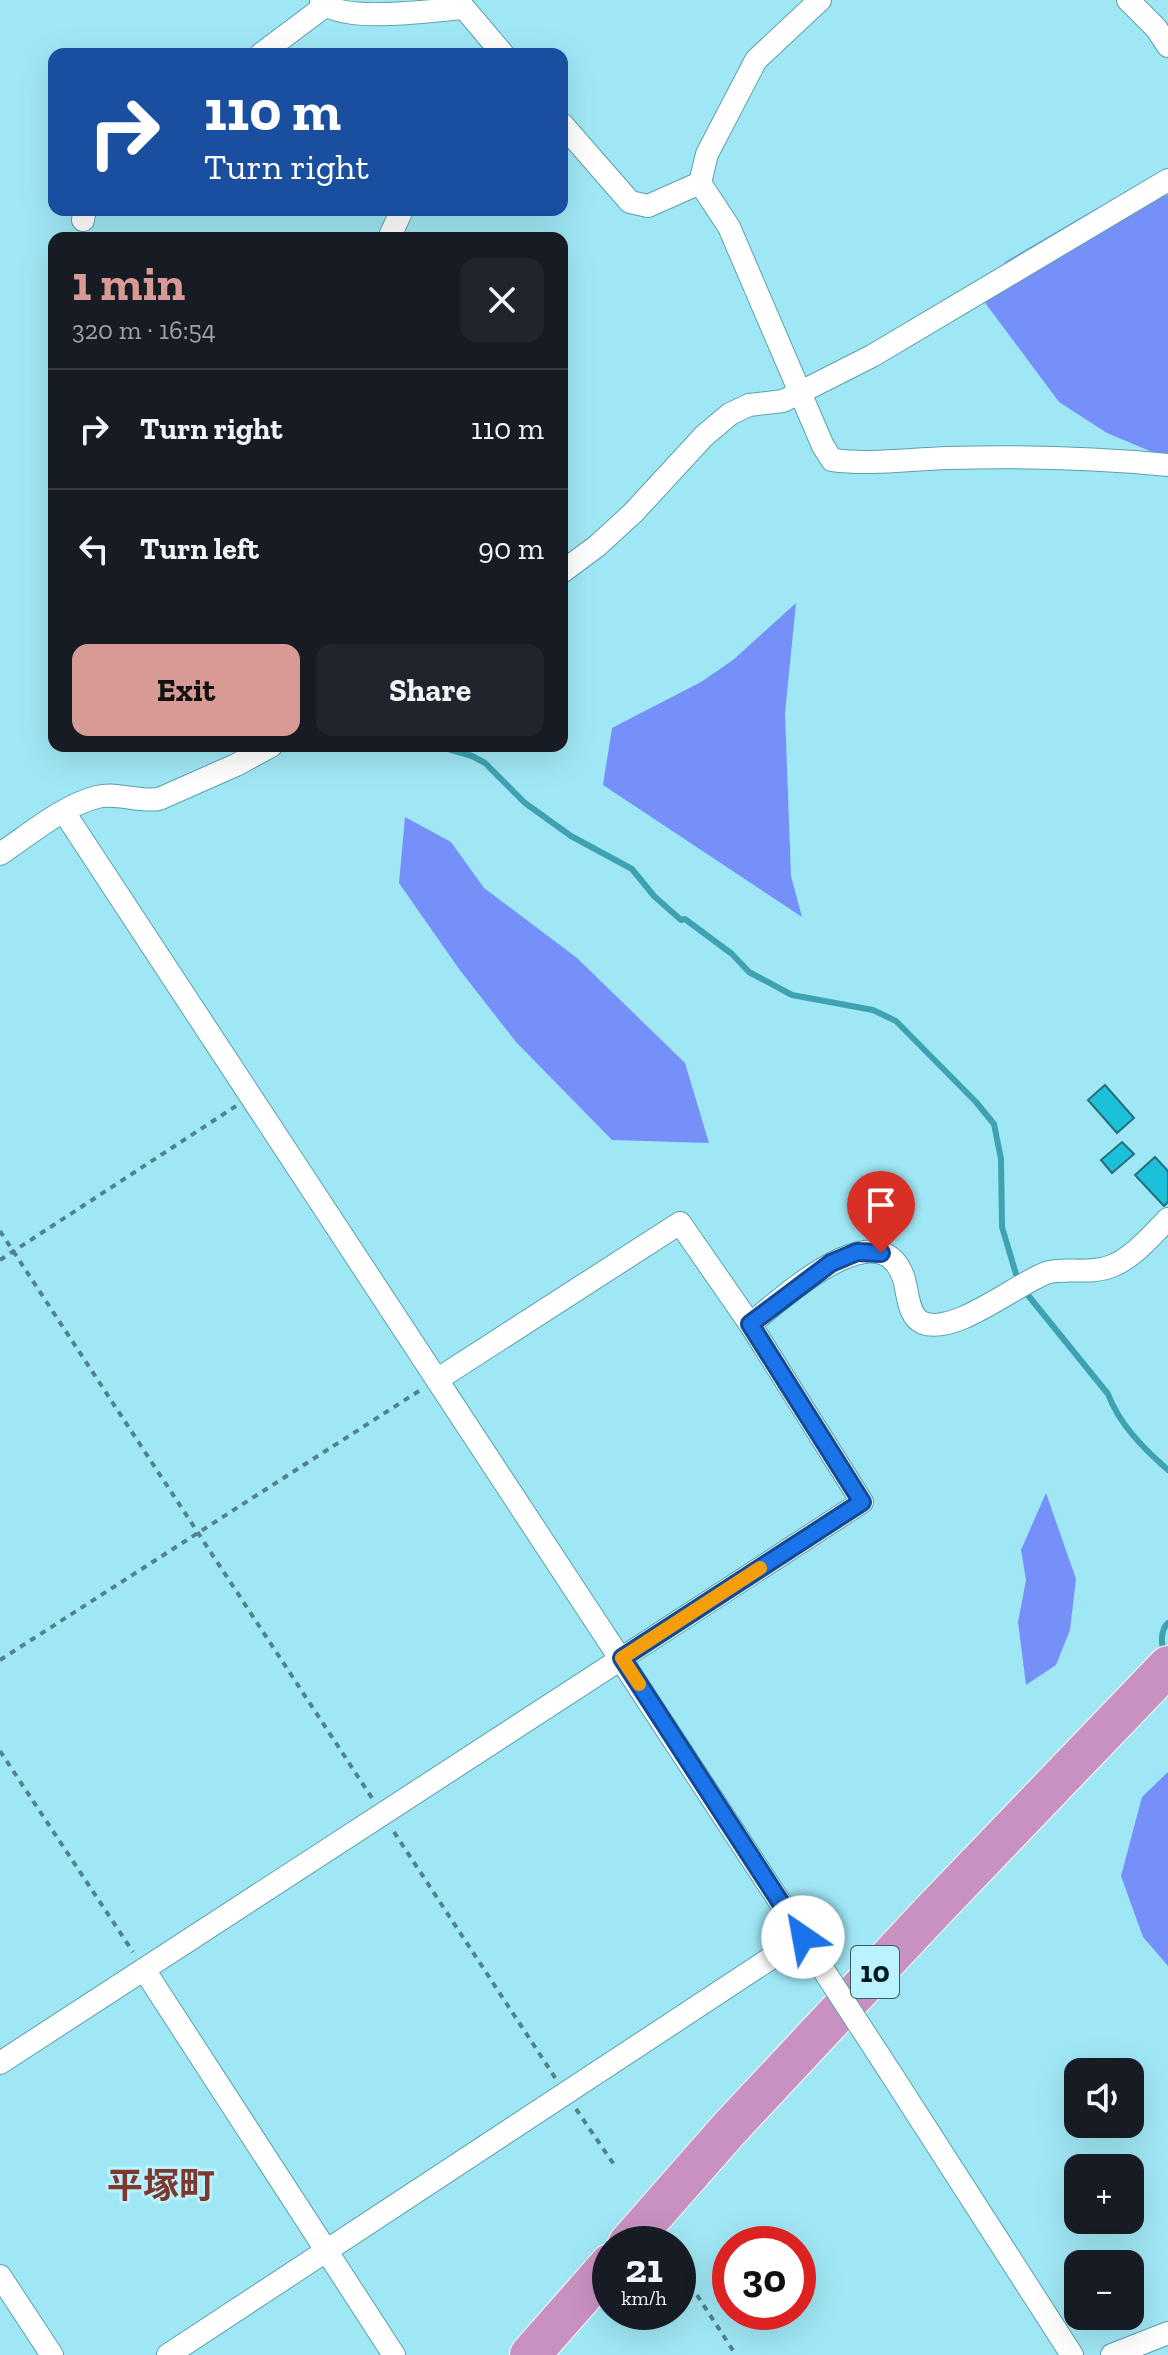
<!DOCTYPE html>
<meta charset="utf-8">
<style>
body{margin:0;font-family:"Zilla Slab","Noto Sans JP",serif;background:#20242c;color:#f1f3f6;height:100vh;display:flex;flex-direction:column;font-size:30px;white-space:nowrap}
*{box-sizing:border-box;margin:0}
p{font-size:26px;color:#9ea1a6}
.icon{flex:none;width:44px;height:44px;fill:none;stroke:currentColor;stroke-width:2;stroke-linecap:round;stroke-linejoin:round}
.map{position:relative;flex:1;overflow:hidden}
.sheet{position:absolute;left:48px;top:232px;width:520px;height:520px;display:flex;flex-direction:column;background:#171b24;border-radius:16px;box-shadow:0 8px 32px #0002}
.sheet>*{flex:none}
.banner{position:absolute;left:48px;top:48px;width:520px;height:168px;border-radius:16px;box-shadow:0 8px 32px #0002;background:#1a4fa0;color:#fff;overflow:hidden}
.buttons{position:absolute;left:1064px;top:2058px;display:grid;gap:16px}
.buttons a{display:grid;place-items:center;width:80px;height:80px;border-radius:16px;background:#171b24;box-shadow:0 8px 32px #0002;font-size:40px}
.speed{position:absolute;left:592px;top:2226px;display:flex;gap:16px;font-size:40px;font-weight:700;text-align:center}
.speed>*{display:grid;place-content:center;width:104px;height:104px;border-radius:50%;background:#171b24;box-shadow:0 8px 32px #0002;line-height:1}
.speed small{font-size:20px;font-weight:400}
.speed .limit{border:12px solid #d22;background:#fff;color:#111}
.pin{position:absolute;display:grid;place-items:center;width:68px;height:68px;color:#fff;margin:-82px -34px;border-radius:50% 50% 50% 0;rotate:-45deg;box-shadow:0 0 8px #0007}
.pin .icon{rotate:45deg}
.me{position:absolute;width:88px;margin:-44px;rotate:327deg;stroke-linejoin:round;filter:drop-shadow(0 0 6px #0008)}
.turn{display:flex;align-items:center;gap:28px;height:168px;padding:0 24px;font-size:36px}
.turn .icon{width:104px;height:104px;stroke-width:2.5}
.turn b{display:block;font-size:56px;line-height:68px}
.round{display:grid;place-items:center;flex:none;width:84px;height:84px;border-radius:16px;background:#20242c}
.overview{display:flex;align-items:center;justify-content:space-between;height:136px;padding:0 24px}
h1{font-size:48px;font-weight:700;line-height:60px;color:#d89a94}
.primary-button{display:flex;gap:16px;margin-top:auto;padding:16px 24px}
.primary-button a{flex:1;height:92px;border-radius:16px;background:#d89a94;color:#111;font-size:32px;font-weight:700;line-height:92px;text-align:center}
.primary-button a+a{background:#20242c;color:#f1f3f6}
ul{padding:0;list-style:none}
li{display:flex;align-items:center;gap:24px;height:120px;padding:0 24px;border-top:2px solid #363941}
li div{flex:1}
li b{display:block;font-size:30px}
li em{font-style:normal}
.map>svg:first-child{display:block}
.forest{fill:#7591f9}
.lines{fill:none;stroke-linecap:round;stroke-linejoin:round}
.stream{stroke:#3ea2b3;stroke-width:6}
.building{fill:#1ac1d9;stroke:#266f7b;stroke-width:2}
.minor-casing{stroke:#5ba1ad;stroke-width:24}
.motorway-casing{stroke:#fff;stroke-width:42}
.path{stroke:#51838d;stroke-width:4;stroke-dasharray:6 6;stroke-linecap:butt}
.minor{stroke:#fff;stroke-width:22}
.motorway{stroke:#c991c2;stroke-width:40}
.minor-bridge-casing{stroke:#5ba1ad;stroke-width:24;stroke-linecap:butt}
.minor-bridge{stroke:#fff;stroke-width:22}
.route-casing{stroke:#114b97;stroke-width:20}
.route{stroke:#1a73e8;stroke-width:14}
.slow{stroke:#f59e0b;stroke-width:14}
.labels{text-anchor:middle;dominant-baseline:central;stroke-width:6;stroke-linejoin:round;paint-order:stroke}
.shield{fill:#baf2fd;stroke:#385c63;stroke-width:2}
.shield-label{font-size:30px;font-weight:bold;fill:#001c21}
.quarter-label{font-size:36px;font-weight:bold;fill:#7e382d;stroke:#baf2fd}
</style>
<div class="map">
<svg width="1168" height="2355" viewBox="0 0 1168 2355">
<rect width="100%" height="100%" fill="#a0e7f5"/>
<g class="forest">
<polygon points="1168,195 1168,454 1157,454 1107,433 1059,402 983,300 1005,262 1099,207"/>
<polygon points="796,603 785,713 791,876 802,917 603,785 612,728 701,682 733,660"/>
<polygon points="405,817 451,842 484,888 577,958 685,1063 709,1143 612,1140 516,1042 459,969 399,883"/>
<polygon points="1046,1493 1076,1579 1070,1630 1056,1665 1026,1685 1018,1622 1026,1580 1021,1550"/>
<polygon points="1168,1772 1168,1966 1143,1937 1121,1876 1142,1797"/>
</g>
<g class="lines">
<g class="stream">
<polyline points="438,746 472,756 485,763 525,803 571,836 632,869 654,896 681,920 685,919 732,954 749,972 792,995 873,1010 896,1021 976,1102 994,1124 1001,1159 1002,1227 1016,1274"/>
<path d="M1027 1294 1108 1394C1119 1424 1144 1449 1168 1470"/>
<path d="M1165 1653C1160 1644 1161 1629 1168 1623"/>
</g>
</g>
<g class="building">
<polygon points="1105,1085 1134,1118 1117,1133 1088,1100"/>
<polygon points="1122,1142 1134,1154 1112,1173 1101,1160"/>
<polygon points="1155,1157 1168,1171 1168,1202 1164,1206 1135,1175"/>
</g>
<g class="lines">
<defs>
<g id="minor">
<path d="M321 0C338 25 435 10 464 8L503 54"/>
<path d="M820 0 756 60 707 154 700 183 729 227 823 446 832 460C871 465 909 459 948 458 1022 456 1094 458 1168 465"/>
<polyline points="1128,0 1156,28 1168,46"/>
<polyline points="261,54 325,6"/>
<polyline points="562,124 630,202 648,206 700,183"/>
<polyline points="83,220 85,210"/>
<polyline points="389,238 402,210"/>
<polyline points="562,572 597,546 633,513 704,436 730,414 749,405 783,401 872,356 1168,180"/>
<polyline points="64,812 803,1937 168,2355"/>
<path d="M0 854C29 835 62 806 97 797 117 792 138 802 159 799L236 765 271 746"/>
<path d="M750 1324C780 1301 880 1205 904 1279 908 1293 908 1317 923 1323 955 1335 1015 1285 1046 1273 1063 1267 1090 1275 1112 1266 1134 1257 1152 1235 1168 1219"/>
<polyline points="145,1971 394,2355"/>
<polyline points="0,2063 862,1502 750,1324 680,1223 438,1379"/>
<polyline points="890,2072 1072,2355"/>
<polyline points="0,2276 52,2355"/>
<polyline points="1112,2355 1168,2333"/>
</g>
<g id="motorway">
<polyline points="628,2244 729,2129 930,1914 1168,1666"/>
<polyline points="530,2355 610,2264"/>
</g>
</defs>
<use href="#minor" class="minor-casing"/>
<use href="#motorway" class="motorway-casing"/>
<g class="path">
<polyline points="0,1231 372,1798"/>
<polyline points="0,1260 236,1106"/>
<polyline points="0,1660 419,1391"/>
<polyline points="0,1751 133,1952"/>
<polyline points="394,1832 556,2079"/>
<polyline points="576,2109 615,2166"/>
<polyline points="697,2295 736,2355"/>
</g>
<use href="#minor" class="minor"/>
<use href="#motorway" class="motorway"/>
<defs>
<polyline id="minor-bridge" points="817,1960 890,2072"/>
</defs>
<use href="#minor-bridge" class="minor-bridge-casing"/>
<use href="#minor-bridge" class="minor-bridge"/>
</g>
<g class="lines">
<defs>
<polyline id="route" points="803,1937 622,1658 862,1502 750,1324 831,1263 857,1252 881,1253"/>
</defs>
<use href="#route" class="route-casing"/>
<use href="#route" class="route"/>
<polyline class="slow" points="639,1684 622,1658 760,1568"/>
</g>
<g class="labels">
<rect class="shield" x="851" y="1946" width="48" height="52" rx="6"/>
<g class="shield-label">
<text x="875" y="1972">10</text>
</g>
<g class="quarter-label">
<text x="161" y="2185">平塚町</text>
</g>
</g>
</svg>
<div class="buttons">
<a><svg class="icon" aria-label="sound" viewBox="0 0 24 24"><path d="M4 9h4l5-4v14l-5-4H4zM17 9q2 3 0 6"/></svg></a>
<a>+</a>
<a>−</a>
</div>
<div class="speed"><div>21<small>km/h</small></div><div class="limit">30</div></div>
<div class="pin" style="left:881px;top:1253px;background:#d93025"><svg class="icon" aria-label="arrive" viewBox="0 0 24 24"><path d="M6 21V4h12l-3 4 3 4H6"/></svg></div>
<svg class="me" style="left:803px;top:1937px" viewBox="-20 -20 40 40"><circle r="19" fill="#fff"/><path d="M0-13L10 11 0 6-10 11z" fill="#1a73e8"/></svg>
<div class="banner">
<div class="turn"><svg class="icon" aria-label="right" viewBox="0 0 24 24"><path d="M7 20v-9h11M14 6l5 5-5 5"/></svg><div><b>110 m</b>Turn right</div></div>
</div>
<section class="sheet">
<div class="overview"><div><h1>1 min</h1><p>320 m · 16:54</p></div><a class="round"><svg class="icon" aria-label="close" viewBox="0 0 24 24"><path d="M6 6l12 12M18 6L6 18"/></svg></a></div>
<ul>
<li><svg class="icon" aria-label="right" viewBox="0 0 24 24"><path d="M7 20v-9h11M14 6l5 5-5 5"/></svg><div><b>Turn right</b></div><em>110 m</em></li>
<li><svg class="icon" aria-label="left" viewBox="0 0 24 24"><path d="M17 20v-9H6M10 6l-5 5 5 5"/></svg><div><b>Turn left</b></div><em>90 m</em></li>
</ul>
<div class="primary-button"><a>Exit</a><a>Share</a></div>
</section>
</div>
